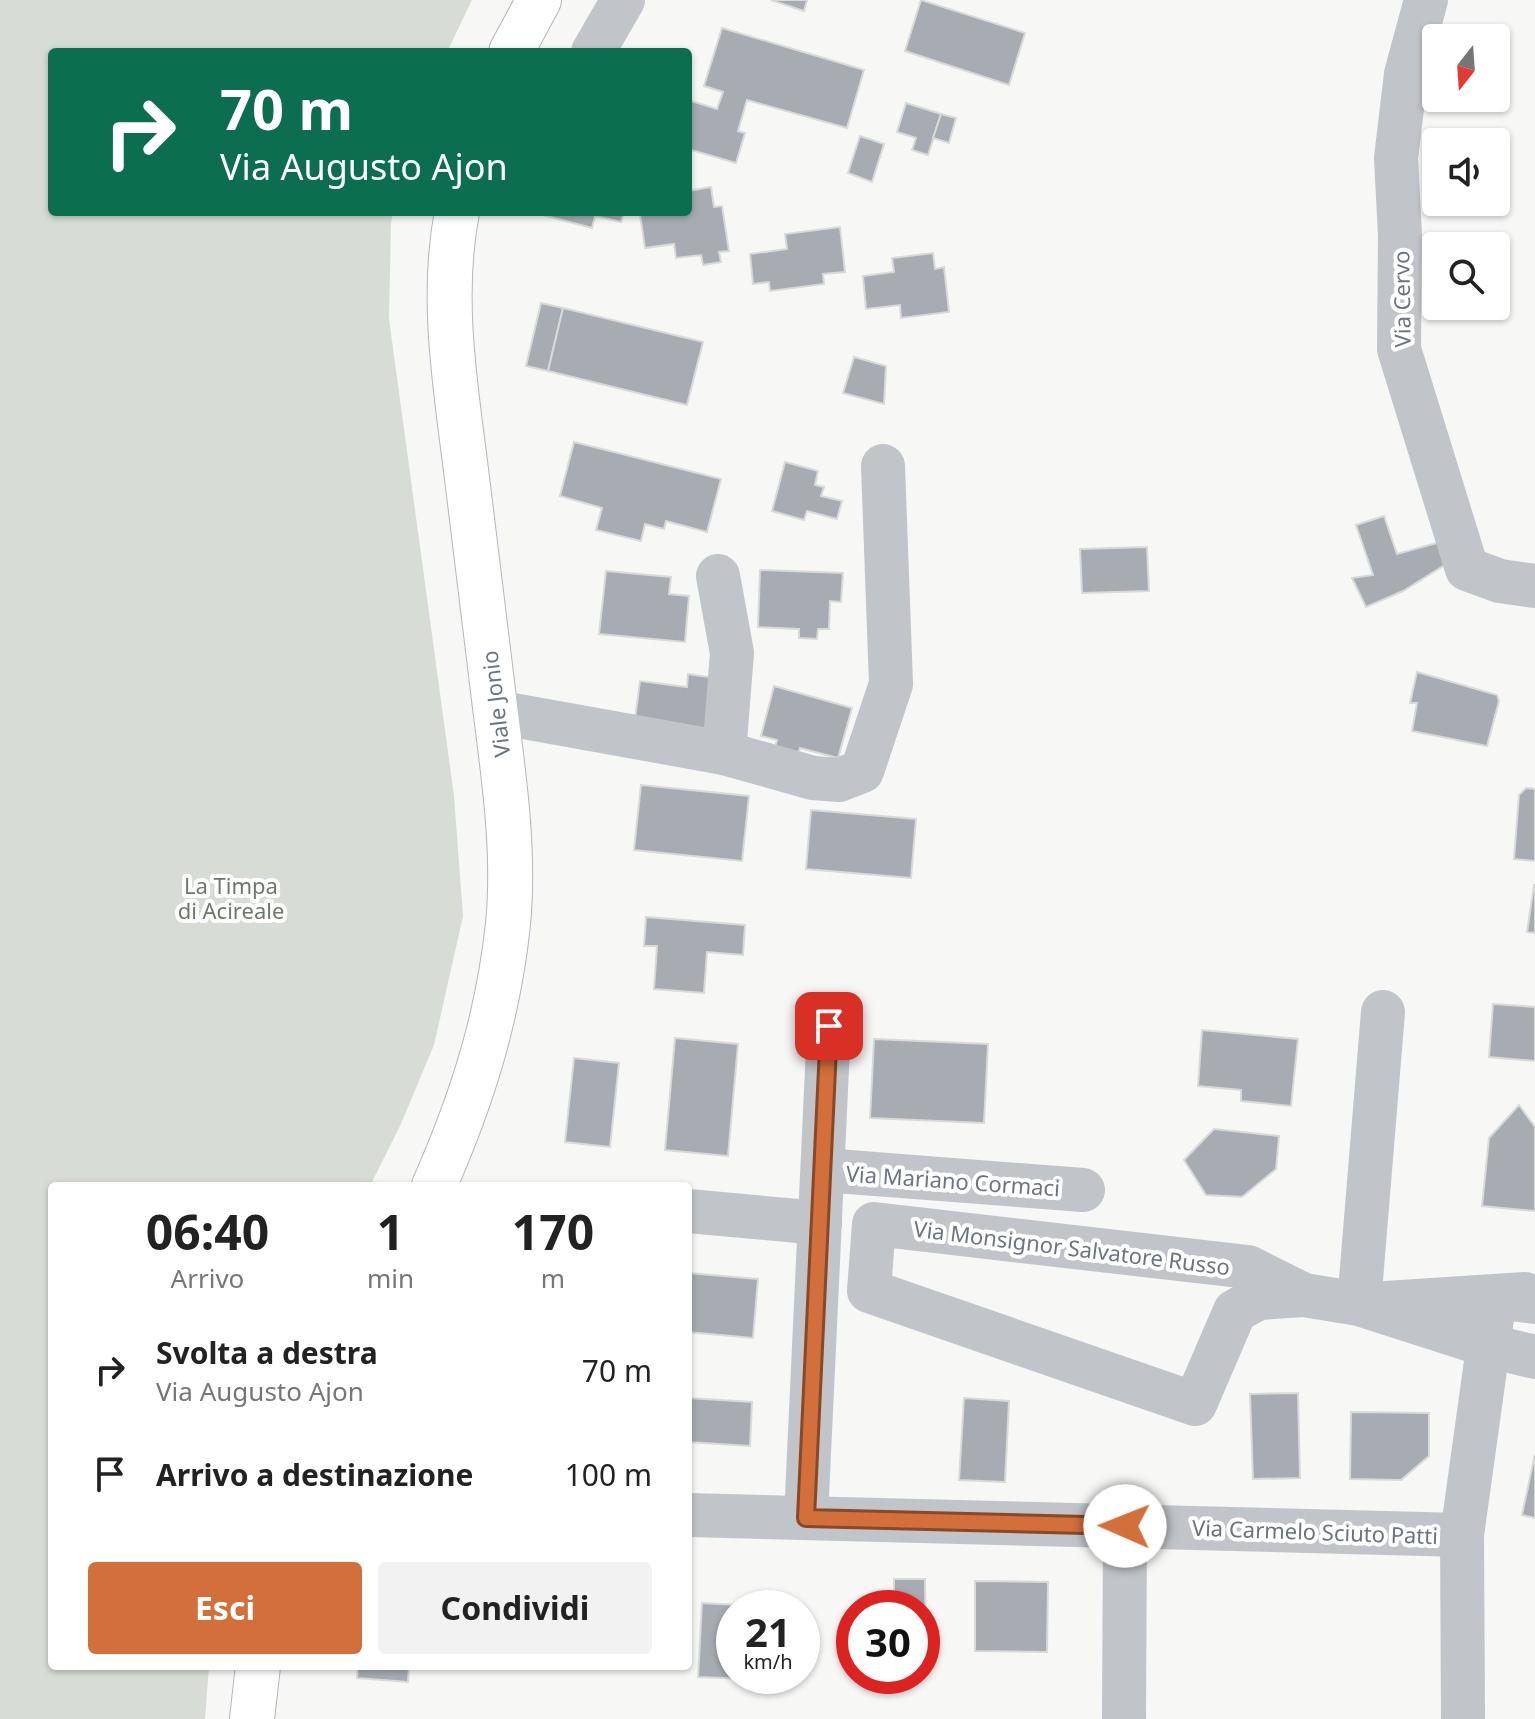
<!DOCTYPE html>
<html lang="it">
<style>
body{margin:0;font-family:"Noto Sans",sans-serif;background:#f2f2f2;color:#222;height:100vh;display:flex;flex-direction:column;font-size:30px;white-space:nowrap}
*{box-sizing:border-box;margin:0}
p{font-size:26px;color:#767676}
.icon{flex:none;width:44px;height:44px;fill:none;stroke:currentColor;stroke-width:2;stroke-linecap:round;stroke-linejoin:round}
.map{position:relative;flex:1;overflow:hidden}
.drawer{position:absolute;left:48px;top:1182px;width:644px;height:488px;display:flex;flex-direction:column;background:#fff;border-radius:8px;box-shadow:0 2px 6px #0004}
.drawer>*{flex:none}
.guide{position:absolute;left:48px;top:48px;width:644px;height:168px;border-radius:8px;box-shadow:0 2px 6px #0004;background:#0b6e4f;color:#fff;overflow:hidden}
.needle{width:52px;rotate:197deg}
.tools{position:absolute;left:1422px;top:24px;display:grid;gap:16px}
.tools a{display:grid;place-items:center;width:88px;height:88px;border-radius:8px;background:#fff;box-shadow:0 2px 6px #0004;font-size:40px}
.speed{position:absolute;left:716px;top:1590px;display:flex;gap:16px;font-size:40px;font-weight:700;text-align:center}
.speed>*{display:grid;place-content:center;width:104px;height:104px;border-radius:50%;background:#fff;box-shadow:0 2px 6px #0004;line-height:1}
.speed small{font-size:20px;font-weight:400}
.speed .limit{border:12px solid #d22;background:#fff;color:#111}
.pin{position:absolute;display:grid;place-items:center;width:68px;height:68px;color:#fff;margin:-34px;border-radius:16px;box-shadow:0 4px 12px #0006}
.me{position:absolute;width:88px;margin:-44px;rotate:271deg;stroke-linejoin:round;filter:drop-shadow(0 0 6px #0008)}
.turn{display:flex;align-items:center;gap:28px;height:168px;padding:0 40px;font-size:36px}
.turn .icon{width:104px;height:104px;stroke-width:2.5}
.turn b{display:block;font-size:56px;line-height:68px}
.eta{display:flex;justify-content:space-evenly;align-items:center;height:136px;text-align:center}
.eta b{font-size:48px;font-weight:700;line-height:56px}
.action{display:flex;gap:16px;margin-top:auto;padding:16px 40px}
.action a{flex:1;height:92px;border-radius:8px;background:#d36f3a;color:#fff;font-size:32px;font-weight:700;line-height:92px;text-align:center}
.action a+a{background:#f2f2f2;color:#222}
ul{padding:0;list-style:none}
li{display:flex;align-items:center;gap:24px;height:104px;padding:0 40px}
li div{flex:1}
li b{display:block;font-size:30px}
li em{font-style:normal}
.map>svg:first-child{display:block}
.green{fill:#d7dcd5}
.building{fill:#a6acb2;stroke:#d9d9d8;stroke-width:2}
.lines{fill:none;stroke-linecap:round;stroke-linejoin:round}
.major-casing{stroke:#b3b6ba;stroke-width:46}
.minor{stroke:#c1c4c8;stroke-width:44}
.major{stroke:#fff;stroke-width:44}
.route-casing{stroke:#894826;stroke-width:20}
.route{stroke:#d36f3a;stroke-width:14}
.labels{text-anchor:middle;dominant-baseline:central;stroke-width:8;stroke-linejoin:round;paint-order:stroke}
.street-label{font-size:22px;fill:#6a7583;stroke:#fff}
.park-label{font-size:22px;fill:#697b68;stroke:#fff}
</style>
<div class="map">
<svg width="1535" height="1719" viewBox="0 0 1535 1719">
<rect width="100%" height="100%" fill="#f7f8f5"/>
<polygon class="green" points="0,0 472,0 447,52 52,52 52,212 393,212 391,223 389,319 454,796 463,916 434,1045 400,1126 370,1186 52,1186 52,1666 209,1666 205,1719 0,1719"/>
<g class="building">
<polygon points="771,0 807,0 804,11"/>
<polygon points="921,0 1025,33 1009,85 905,51"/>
<polygon points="722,28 864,70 847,128 747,100 738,131 745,133 736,163 688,149 688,100 717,109 723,92 704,86"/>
<polygon points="906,103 941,114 928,155 912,150 916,138 897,132"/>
<polygon points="941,114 956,118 949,143 933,138"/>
<polygon points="860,136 884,144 872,182 848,173"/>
<polygon points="711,187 714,207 722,206 729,251 719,252 721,262 703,265 701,255 676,258 674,244 645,248 640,215 688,212 688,191"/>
<polygon points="544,212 624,212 621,222 595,216 592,228 543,215"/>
<polygon points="840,227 845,272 823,274 824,284 770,291 769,282 753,284 750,254 787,249 785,234"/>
<polygon points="933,253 935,269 944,267 949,312 901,318 900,305 866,309 863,276 894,272 892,258"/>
<polygon points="541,303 563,308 548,371 526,366"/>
<polygon points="563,308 703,342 687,405 548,371"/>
<polygon points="854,357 886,366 884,404 843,393"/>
<polygon points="574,442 721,479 707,532 666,521 664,529 645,524 641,541 596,530 602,508 560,496"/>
<polygon points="785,462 818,471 815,485 824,487 821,496 842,501 837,519 807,511 804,520 772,511"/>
<polygon points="1384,516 1397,554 1444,541 1451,561 1403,591 1366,607 1352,578 1373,575 1356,525"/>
<polygon points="1147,547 1149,591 1082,593 1080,549"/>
<polygon points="760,570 843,573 841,602 830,601 829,629 818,629 817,639 799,638 799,629 758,627"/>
<polygon points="606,571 671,577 669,594 689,596 685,642 599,634"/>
<polygon points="1417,672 1497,695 1499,701 1487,746 1412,731 1417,703 1410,703"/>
<polygon points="688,674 715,678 707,737 634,727 640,681 687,687"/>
<polygon points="774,686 852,708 838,758 800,748 797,758 774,752 777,740 761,736"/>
<polygon points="641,785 749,796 742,861 634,850"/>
<polygon points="1526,788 1535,789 1535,861 1514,859 1519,795"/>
<polygon points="811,810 916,819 911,878 806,869"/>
<polygon points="1534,885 1535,885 1535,933 1527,932"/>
<polygon points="646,917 745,925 743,955 707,952 704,993 654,989 657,946 644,946"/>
<polygon points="1493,1004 1535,1007 1535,1061 1489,1057"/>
<polygon points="1202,1030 1298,1039 1291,1106 1241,1101 1241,1090 1198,1086"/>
<polygon points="675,1038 738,1044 728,1156 665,1150"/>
<polygon points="874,1039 988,1044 984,1123 870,1118"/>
<polygon points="574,1058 619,1063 610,1147 565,1142"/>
<polygon points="1519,1105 1535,1127 1535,1211 1482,1206 1489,1138"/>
<polygon points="1214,1129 1279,1136 1276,1169 1242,1197 1206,1195 1184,1160"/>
<polygon points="688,1273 758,1279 753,1338 688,1332"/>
<polygon points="1298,1393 1300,1478 1253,1479 1250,1394"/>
<polygon points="688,1398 752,1402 750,1446 688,1442"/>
<polygon points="964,1398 1009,1401 1005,1482 959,1480"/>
<polygon points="1351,1412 1429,1413 1429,1456 1401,1480 1350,1479"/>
<polygon points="1535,1454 1535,1518 1522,1515"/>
<polygon points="894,1579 925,1579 926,1664 922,1664 922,1608 894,1608"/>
<polygon points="975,1581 1048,1582 1047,1652 975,1651"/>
<polygon points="702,1603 754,1606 734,1608 734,1676 750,1676 750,1679 698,1677"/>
<polygon points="358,1666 409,1666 408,1682 357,1678"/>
<polygon points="750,1676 800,1676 799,1682 750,1679"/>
</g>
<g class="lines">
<defs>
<g id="major">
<polyline points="511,52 539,0"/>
<path d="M434 1186C472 1100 498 1018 508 924 515 852 504 778 495 707 486 630 476 554 467 478 456 389 440 300 457 212"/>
<polyline points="252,1719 258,1666"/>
</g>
</defs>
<use href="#major" class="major-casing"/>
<g class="minor">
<polyline points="1426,0 1406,74 1396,158 1400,235 1399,349 1467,569 1500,581 1535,586"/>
<polyline points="593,52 623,0"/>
<polyline points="496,712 724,753 732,653 718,576"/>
<polyline points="724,753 813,778 839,780 862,771 891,684 883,466"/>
<polyline points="823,1170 1083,1190"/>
<polyline points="688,1211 820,1223"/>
<polyline points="1304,1295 1259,1298 1235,1311 1195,1404 869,1291 874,1224 1248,1267 1304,1295 1359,1304 1490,1346 1535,1357"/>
<polyline points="1386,1303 1525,1294"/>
<polyline points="1359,1304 1383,1012"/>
<polyline points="688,1515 1462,1535 1495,1297 1535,1302"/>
<polyline points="806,1518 829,1026"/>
<polyline points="1462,1535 1463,1719"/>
<polyline points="1124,1719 1125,1526"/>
</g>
<use href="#major" class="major"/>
</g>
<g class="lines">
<defs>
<polyline id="route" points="829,1026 806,1518 1125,1526"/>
</defs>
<use href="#route" class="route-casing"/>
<use href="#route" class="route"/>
</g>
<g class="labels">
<g class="street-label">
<text transform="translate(1401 299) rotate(-91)">Via Cervo</text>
<text transform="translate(495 704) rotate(-97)">Viale Jonio</text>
<text transform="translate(953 1180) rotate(4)">Via Mariano Cormaci</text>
<text transform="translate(1072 1247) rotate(7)">Via Monsignor Salvatore Russo</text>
<text transform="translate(1315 1531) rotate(2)">Via Carmelo Sciuto Patti</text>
</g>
<g class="park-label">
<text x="231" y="885">La Timpa<tspan x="231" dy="25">di Acireale</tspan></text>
</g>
</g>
</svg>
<div class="tools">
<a><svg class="needle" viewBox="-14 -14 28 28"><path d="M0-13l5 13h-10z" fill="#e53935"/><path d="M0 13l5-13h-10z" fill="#767676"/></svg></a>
<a><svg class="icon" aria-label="sound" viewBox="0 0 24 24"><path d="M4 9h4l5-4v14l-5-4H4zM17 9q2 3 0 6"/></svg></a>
<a><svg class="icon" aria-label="search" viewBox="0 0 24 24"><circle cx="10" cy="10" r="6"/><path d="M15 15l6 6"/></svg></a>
</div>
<div class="speed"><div>21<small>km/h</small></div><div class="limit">30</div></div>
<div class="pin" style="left:829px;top:1026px;background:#d93025"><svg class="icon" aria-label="arrive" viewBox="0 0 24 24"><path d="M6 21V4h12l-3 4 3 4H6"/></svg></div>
<svg class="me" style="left:1125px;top:1526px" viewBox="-20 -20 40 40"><circle r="19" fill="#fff"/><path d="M0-13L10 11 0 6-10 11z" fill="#d36f3a"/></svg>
<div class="guide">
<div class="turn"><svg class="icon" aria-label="right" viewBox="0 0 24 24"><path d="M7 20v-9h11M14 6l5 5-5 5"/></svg><div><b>70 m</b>Via Augusto Ajon</div></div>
</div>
<section class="drawer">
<div class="eta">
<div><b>06:40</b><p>Arrivo</p></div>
<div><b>1</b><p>min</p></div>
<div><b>170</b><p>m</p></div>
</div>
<ul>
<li><svg class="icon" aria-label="right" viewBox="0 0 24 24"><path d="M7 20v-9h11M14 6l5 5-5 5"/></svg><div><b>Svolta a destra</b><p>Via Augusto Ajon</p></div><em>70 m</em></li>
<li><svg class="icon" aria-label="arrive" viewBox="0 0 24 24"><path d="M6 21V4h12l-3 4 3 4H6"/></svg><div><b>Arrivo a destinazione</b></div><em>100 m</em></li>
</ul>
<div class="action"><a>Esci</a><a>Condividi</a></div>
</section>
</div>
